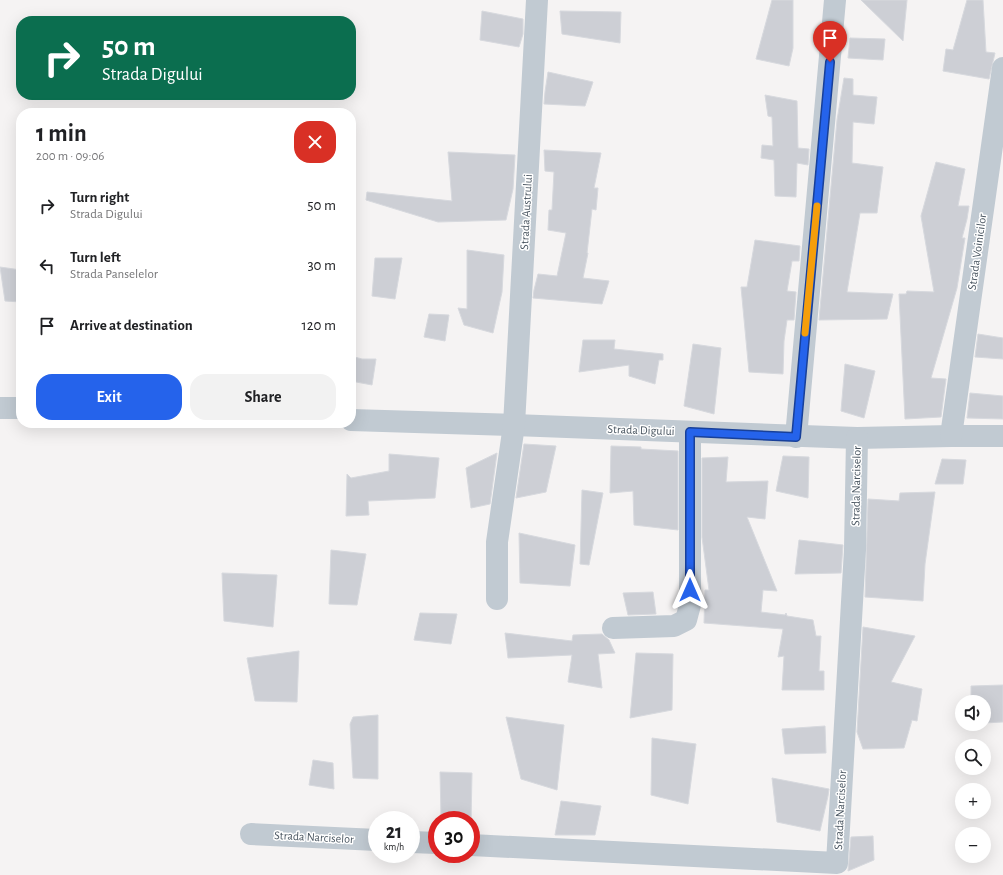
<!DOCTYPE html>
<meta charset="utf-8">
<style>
body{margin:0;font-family:"Alegreya Sans",sans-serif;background:#f2f2f2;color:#202124;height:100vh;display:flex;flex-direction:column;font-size:15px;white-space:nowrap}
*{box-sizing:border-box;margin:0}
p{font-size:13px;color:#757577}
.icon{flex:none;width:22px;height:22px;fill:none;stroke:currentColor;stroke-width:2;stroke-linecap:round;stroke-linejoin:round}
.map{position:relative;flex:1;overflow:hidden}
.sheet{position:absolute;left:16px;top:108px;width:340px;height:320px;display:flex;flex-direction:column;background:#fff;border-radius:16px;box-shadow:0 4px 16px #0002}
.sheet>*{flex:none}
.guide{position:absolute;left:16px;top:16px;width:340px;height:84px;border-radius:16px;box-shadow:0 4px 16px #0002;background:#0b6e4f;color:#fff;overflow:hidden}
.controls{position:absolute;left:955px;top:695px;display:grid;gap:8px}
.controls a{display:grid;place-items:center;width:36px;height:36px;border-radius:50%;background:#fff;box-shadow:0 4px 16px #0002;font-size:20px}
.speed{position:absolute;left:368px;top:811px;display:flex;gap:8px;font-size:20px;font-weight:700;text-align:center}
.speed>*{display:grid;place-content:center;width:52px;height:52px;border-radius:50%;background:#fff;box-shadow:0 4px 16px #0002;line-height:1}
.speed small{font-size:10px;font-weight:400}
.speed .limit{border:6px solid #d22;background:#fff;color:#111}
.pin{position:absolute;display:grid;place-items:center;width:34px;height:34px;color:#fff;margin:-41px -17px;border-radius:50% 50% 50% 0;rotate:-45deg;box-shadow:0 0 4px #0007}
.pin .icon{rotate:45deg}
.me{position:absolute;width:44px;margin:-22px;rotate:0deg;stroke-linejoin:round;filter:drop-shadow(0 0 3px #0008)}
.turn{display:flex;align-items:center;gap:14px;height:84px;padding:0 20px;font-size:18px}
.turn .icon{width:52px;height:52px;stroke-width:2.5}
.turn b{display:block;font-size:28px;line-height:34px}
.round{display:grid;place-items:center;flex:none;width:42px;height:42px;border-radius:16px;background:#f2f2f2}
.head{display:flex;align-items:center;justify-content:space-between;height:68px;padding:0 20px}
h1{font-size:24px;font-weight:600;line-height:30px}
.primary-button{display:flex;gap:8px;margin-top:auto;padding:8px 20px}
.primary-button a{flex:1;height:46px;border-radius:16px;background:#2563eb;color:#fff;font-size:16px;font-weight:600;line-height:46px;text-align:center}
.primary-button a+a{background:#f2f2f2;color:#202124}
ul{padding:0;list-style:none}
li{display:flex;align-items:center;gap:12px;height:60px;padding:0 20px}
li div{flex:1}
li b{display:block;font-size:15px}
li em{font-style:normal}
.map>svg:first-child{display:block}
.building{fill:#cdcfd5;stroke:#d7d9de}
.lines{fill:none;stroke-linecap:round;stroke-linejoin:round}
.minor{stroke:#c1cad2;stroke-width:22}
.route-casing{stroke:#184099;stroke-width:10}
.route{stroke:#2563eb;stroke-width:7}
.slow{stroke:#f59e0b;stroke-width:7}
.labels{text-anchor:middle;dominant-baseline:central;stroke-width:3;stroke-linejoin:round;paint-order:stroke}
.street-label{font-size:12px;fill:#4a5661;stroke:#fff}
</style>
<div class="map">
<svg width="1003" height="875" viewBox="0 0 1003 875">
<rect width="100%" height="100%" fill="#f5f3f3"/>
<g class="building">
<polygon points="772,0 793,0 793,48 789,66 756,59"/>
<polygon points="861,0 907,0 903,41"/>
<polygon points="967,0 983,0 986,52 995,53 989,79 943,71 946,49 953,50"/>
<polygon points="482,11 523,19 523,34 519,47 480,40"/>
<polygon points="560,11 621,12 620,43 562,34"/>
<polygon points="850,38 885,39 883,60 848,58"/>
<polygon points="548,72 593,82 585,106 544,104 545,92"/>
<polygon points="844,78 853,79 853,95 877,97 874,124 853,122 852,163 883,167 877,213 860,213 847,292 893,294 887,319 819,320 837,120"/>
<polygon points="765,95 797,101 798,148 809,149 808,165 797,163 796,197 775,196 774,160 761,158 762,145 773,146 772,117 768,116"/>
<polygon points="544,150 601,153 594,188 598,188 596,210 592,209 587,253 588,253 583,278 609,281 602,304 533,298 534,290 538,274 557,276 566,233 548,230 549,210 552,210 554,172 545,171"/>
<polygon points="448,152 515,155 513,189 506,220 438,222 366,200 367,192 452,201"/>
<polygon points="936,162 965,169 958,206 969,206 967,219 962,238 965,238 957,288 931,378 946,379 941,417 905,419 899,294 906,294 907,291 934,292 921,216"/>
<polygon points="755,240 800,246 799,261 792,261 787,291 796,292 794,320 787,320 784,341 783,374 749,372 741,287 747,287"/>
<polygon points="467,250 504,255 502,292 493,333 464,325 458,308 467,309"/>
<polygon points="375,258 402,258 395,299 372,296"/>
<polygon points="0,267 21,270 21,302 5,301"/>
<polygon points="429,314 449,315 445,341 424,337"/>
<polygon points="978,334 1003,338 1003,359 975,357"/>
<polygon points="583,340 615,340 614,349 663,354 663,360 659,360 655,384 629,376 629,365 579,372"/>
<polygon points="693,344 721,348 714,414 684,406"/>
<polygon points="351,356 362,359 376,359 372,385 351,381"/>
<polygon points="845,364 875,371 864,418 841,411"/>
<polygon points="970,393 1003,396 1003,419 967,418"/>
<polygon points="524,444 556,446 546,492 516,498"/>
<polygon points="611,446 641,447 641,449 678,451 678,530 634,525 633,491 610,493"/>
<polygon points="497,453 490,504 471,508 466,468"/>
<polygon points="389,454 439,458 435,498 368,501 369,515 346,516 347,474 351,478 389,471"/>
<polygon points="783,456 809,457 808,498 776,491"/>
<polygon points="728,457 726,482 768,481 765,519 747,517 777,591 763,590 761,612 785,615 786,613 787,616 813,620 816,636 821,636 819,671 824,671 824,690 782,690 784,656 778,657 783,629 704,623 705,590 709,590 702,537 702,458"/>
<polygon points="942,459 966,460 963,484 935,484"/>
<polygon points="582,490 603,493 589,565 580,564"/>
<polygon points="935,492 925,564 923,601 865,597 868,499 899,501 900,493"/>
<polygon points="519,533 575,545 570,586 520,583"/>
<polygon points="799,540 843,545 841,573 795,574"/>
<polygon points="331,550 366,554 357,605 329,604"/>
<polygon points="222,573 277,575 273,627 224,621"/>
<polygon points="653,592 656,614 628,615 623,593"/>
<polygon points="420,613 457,614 451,644 414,640"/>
<polygon points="863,627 915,636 891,682 922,689 917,721 912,720 904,748 863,749 857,732"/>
<polygon points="505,633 572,641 573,635 602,634 609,640 615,653 598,654 602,688 568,682 572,655 508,658"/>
<polygon points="299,651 297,702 255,701 247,658"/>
<polygon points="636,653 673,654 672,710 630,718"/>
<polygon points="1003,685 1003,722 984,723 984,702 971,702 971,686"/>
<polygon points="378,715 378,779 353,778 350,724 353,717"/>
<polygon points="506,717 564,725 557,790 521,779"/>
<polygon points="825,726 826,753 785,754 782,729"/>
<polygon points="652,738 696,744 688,804 651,795"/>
<polygon points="313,760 333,763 334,789 309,785"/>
<polygon points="440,772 472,773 471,822 471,820 460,820 441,816"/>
<polygon points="772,778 829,789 828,796 820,831 777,822"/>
<polygon points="561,801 601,806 595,835 555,835"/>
<polygon points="873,836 874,860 848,871 851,837"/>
</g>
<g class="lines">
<g class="minor">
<polyline points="0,408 21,408"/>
<polyline points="351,420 514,425 857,438 951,436 1003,436"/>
<polyline points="951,436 1003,68"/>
<polyline points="796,437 835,0"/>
<polyline points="497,599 497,542 514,425 537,0"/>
<polyline points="613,628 674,626 686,620 690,605 690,432"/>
<polyline points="251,834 377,840"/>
<polyline points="411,842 437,843"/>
<polyline points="471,845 837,863 855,550 857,438"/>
</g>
</g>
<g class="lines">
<defs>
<polyline id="route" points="690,590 690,432 796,437 830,62"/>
</defs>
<use href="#route" class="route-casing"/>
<use href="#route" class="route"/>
<polyline class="slow" points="805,333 817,206"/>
</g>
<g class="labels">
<g class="street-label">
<text transform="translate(526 212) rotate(-87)">Strada Austrului</text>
<text transform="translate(977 252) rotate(-82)">Strada Voinicilor</text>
<text transform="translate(641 430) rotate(2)">Strada Digului</text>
<text transform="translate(856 486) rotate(-89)">Strada Narciselor</text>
<text transform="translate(840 810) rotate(-87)">Strada Narciselor</text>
<text transform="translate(314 837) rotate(3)">Strada Narciselor</text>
</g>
</g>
</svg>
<div class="controls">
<a><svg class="icon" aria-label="sound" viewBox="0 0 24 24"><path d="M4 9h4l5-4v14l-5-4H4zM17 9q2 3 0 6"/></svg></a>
<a><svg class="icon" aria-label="search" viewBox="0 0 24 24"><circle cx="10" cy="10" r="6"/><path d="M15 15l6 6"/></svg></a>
<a>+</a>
<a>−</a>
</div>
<div class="speed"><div>21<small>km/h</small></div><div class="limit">30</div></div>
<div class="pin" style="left:830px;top:62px;background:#d93025"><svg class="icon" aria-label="arrive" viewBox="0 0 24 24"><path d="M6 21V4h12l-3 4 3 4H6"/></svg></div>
<svg class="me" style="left:690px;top:590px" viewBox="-20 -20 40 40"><path d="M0-17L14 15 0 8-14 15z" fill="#2563eb" stroke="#fff" stroke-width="4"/></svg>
<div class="guide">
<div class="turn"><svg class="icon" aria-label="right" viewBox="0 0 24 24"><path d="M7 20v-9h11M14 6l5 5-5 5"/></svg><div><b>50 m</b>Strada Digului</div></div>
</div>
<section class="sheet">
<div class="head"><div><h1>1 min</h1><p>200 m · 09:06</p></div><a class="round" style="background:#d93025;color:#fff"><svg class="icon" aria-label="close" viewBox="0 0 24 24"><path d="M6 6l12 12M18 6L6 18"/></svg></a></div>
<ul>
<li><svg class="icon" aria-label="right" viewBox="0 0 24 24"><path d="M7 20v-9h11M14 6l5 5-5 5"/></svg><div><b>Turn right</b><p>Strada Digului</p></div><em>50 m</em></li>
<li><svg class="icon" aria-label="left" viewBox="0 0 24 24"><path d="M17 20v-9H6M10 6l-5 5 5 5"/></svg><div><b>Turn left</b><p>Strada Panselelor</p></div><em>30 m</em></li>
<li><svg class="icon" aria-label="arrive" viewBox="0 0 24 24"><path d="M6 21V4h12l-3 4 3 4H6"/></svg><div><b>Arrive at destination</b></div><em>120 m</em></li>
</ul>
<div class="primary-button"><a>Exit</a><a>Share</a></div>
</section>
</div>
